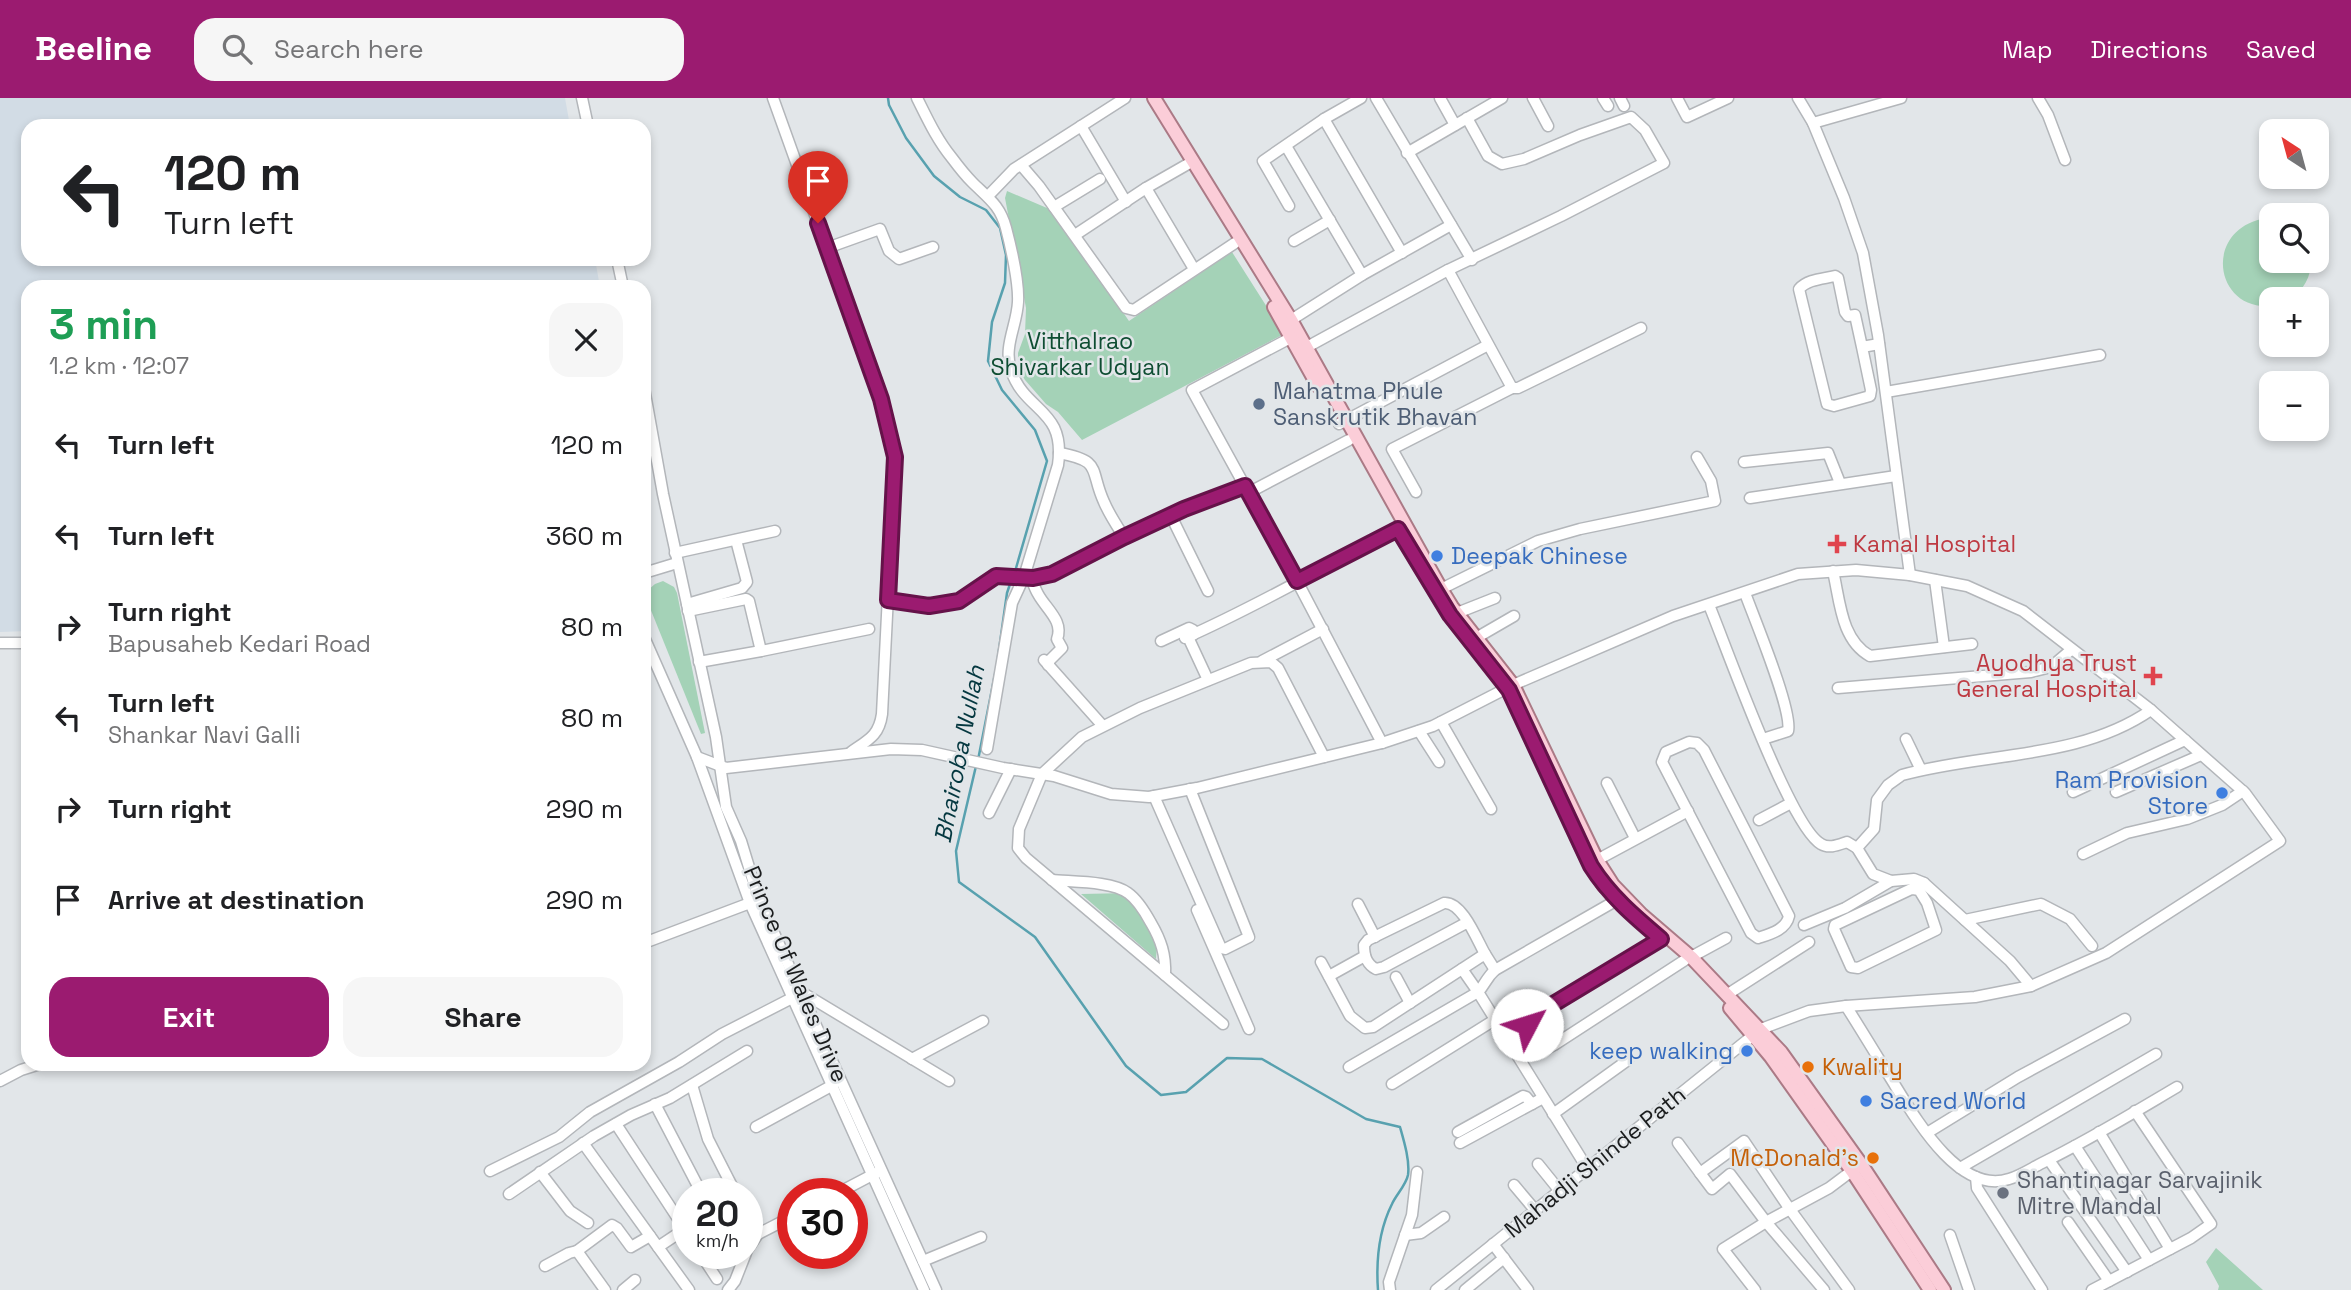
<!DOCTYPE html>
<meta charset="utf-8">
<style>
body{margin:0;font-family:"Space Grotesk",sans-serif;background:#f6f6f6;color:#202124;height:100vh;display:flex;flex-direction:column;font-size:26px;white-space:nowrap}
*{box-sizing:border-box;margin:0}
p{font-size:23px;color:#757577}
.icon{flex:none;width:38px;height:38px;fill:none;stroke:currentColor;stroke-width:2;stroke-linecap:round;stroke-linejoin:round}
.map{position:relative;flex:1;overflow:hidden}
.panel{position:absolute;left:21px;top:182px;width:630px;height:791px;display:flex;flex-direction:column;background:#fff;border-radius:21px;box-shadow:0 4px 10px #0003}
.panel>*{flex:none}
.hud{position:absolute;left:21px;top:21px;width:630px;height:147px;border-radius:21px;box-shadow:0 4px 10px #0003;background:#fff;color:#202124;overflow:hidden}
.needle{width:46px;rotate:324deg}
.tools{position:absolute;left:2259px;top:21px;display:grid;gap:14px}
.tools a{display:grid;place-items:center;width:70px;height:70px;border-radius:14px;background:#fff;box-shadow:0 4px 10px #0003;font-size:35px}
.speed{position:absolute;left:672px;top:1080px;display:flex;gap:14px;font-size:35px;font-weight:700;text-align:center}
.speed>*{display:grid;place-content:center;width:91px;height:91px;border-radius:50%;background:#fff;box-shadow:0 4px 10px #0003;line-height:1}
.speed small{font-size:18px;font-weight:400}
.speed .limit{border:10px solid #d22;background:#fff;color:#111}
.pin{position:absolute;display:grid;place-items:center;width:60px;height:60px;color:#fff;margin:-72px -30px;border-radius:50% 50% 50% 0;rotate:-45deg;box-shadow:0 0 7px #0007}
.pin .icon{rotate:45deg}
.me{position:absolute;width:77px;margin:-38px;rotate:50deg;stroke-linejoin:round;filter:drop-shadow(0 0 5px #0008)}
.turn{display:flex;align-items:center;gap:24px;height:147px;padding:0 28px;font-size:32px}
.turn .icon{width:91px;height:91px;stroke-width:2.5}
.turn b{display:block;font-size:49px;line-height:60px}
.round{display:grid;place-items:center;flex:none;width:74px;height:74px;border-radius:21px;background:#f6f6f6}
.headline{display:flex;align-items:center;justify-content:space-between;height:119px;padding:0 28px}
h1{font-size:42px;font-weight:700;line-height:52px;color:#1e9e55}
.action{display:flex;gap:14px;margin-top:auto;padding:14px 28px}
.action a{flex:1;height:80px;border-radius:21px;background:#9b1b70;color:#fff;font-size:28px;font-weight:700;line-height:80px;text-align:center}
.action a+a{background:#f6f6f6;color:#202124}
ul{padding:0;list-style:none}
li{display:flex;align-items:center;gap:21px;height:91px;padding:0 28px}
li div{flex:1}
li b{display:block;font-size:26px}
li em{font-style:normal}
header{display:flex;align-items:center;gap:42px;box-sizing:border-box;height:98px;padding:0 35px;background:#9b1b70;color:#fff}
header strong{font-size:33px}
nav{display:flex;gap:38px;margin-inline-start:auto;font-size:24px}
.search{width:490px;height:63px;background:#f6f6f6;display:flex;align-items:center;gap:18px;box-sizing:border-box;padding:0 24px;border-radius:21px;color:#757577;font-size:26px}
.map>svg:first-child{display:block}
.built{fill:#d2dce5}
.green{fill:#a4d2b7}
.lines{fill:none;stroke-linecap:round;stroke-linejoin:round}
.stream{stroke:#58a1af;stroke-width:2.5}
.minor-casing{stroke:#b3b6ba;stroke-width:13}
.major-casing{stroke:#ab7a86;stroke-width:16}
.minor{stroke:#fff;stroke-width:10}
.major{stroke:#fbcdd8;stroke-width:12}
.route-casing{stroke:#651249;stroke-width:18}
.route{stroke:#9b1b70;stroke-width:12}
.service-dot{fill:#5c6f8a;stroke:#e2e6e9;stroke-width:2.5}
.health-dot{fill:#e0444e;stroke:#e2e6e9;stroke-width:2.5}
.shop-dot{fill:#3f7fe0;stroke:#e2e6e9;stroke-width:2.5}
.food-dot{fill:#e8710a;stroke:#e2e6e9;stroke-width:2.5}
.worship-dot{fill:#6b7280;stroke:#e2e6e9;stroke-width:2.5}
.labels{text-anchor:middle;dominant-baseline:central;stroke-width:5;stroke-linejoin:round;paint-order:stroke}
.park-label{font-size:23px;fill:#0e4d32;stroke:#e2e6e9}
.service-label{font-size:23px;fill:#4e5e75;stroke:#e2e6e9;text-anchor:start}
.health-label{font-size:23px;fill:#be3a42;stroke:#e2e6e9;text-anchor:start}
.shop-label{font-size:23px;fill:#366cbe;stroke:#e2e6e9;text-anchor:start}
.street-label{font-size:23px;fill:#1b1d1e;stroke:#e2e6e9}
.food-label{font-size:23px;fill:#c56008;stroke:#e2e6e9;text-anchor:start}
.worship-label{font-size:23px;fill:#5b616d;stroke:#e2e6e9;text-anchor:start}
.water-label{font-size:24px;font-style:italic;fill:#053840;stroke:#e2e6e9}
</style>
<header>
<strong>Beeline</strong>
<div class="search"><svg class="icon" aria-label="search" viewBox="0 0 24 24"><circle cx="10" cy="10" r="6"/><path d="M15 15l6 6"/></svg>Search here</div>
<nav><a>Map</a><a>Directions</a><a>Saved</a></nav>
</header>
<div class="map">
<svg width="2351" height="1192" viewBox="0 0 2351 1192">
<rect width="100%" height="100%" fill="#e2e6e9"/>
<polygon class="built" points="0,0 565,0 570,28 28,28 28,161 595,161 600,189 28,189 28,533 0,534"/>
<g class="green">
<polygon points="1007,93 1054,113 1129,223 1232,154 1284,236 1082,342 1058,314 1046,306 1025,282 1018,270 1018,255 1025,236 1026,210 1005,100"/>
<path d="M2266 120 2271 121 2272 163H2311C2311 179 2304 191 2291 201H2272L2271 208C2214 213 2202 131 2266 120Z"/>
<polygon points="663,483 674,489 677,495 705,635 701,636 648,505 648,492 655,486"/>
<polygon points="1129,795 1157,846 1156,861 1081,796"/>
<polygon points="2216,1150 2263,1192 2218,1192 2219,1188 2206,1164"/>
</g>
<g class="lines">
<g class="stream">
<polyline points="888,0 889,7 906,40 934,78 960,99 986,112 1000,130 1006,157 1005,185 992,224 988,263 1002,292 1035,332 1047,363 1014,477"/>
<polyline points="998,559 1007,495 1011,483"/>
<polyline points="978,662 995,576"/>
<path d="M976 668 956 753 959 784 1035 839 1126 968 1161 997 1186 994 1227 960 1262 961 1366 1021 1400 1029C1404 1043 1410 1063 1408 1077 1406 1087 1396 1097 1392 1106 1379 1132 1376 1164 1378 1192"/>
</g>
<defs>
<g id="minor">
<polyline points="582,0 588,28"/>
<path d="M773 0 881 301 895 359 882 616C879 638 868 642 851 654"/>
<path d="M917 0C927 20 937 42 952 60 958 68 965 77 972 84 988 100 1000 107 1006 130 1011 149 1019 185 1018 204 1017 227 1003 249 1011 272 1025 315 1066 310 1058 367L1024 479 1012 505 987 651"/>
<polyline points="1376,0 1472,162"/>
<polyline points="1440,0 1455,27"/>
<polyline points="1533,0 1548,28"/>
<polyline points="1603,0 1608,8"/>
<polyline points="1620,0 1624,8"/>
<polyline points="1677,0 1687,19 1728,0"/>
<polyline points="1798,0 1813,25 1844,100 1863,155 1878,237 1910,477"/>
<polyline points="2038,0 2048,17 2065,62"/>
<polyline points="1467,20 1488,58 1502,66 1524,61 1580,37 1631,19 1645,32 1664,65 1561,118 1448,172 1512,290 1518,290 1641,230"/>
<polyline points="1324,21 1402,155"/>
<polyline points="1813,25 1901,0"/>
<polyline points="1081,28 1126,104"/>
<polyline points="1286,48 1362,177"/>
<polyline points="1407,55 1502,0"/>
<polyline points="1021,67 1039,88 1126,210 1134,212 1235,145"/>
<polyline points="1146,90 1194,171"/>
<polyline points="988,98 1014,71 1125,0"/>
<polyline points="1289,108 1263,63 1324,21 1361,0"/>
<polyline points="1054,109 1100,81"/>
<polyline points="1075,137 1146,90 1188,66"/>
<polyline points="1294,143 1330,122"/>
<polyline points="827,150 880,131 889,153 899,161 933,149"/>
<polyline points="617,161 623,189"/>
<polyline points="1291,222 1362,177 1451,127"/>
<polyline points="1296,237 1192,292 1297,483 1382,645"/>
<polyline points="1307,249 1448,172"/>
<path d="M1862 249 1871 292 1870 298 1834 308 1827 306 1799 191C1808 181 1823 181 1835 178L1838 180 1845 214 1848 218 1855 217 1862 249 1879 246"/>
<polyline points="644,290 663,396 716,639 726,709 741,743 759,802 936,1192"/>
<polyline points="1886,294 2100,257"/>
<polyline points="1339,326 1488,247"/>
<path d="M1059 355C1103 363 1089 371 1104 404 1109 416 1117 428 1124 439"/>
<polyline points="1744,364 1828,355 1840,385"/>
<polyline points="1416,394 1392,351 1512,290"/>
<polyline points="1248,395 1349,342"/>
<polyline points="1750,400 1896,378"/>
<polyline points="1171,418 1208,493"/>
<polyline points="675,455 775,433"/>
<path d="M1833 473C1840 503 1841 542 1870 558L1972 546"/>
<polyline points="644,475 677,465"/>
<path d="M1031 480C1033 485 1035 491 1038 496 1046 511 1064 523 1057 541L1062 550 1050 562 1048 567"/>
<polyline points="1935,482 1944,549"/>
<polyline points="1441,491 1538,443 1580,431 1715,403 1711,383 1697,359"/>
<path d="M1745 495C1754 520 1793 613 1788 633L1763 641"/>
<polyline points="888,502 929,508 959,503 996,478 1033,480 1052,476 1124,439 1198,405 1245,388"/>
<polyline points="687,506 742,490 747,484 736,442"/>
<path d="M1709 507C1726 548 1790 729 1821 746 1829 751 1838 747 1847 744L1857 750 1873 776 1891 783 1914 781 1924 785 2010 863 2031 888"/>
<polyline points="688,513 746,501 749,503 761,553 699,564"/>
<polyline points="1457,515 1495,500"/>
<polyline points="644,539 697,659 750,805 924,1192"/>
<polyline points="1188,539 1208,582"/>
<path d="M1185 540C1258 508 1327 467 1398 431"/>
<polyline points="1476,540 1514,518"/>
<polyline points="1161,543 1189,530 1193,532 1193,537"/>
<polyline points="0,545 28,545"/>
<polyline points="761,553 869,531"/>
<polyline points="1044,562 1102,627"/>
<polyline points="1262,563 1323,531"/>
<polyline points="1838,590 2031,574 2051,569 2071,552"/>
<polyline points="1441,624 1491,711"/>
<polyline points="1419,633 1439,664"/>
<polyline points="1906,641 1921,672"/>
<path d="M1689 644 1697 645 1704 652 1789 818C1786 832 1770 836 1758 840L1751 835 1662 664 1666 654Z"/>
<polyline points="697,659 726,670 891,651 922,652 1003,670 1054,678 1111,696 1149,699 1197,690 1382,645 1433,628 1513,587 1673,518 1798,476 1856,472 1910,477 1967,488 2023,513 2151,612 2245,695 2280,743 2106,855 2031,888 1975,899 1846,908 1809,913 1761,931 1436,1192"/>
<polyline points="1607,685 1635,740"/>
<polyline points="2073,694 2185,642"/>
<polyline points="2116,694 2201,657"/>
<polyline points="1154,698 1221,850 1225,851 1249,839 1190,691"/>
<polyline points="989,715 1011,671"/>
<polyline points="1759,722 1791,705"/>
<path d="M1857 750 1874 731 1877 702 1888 687 1902 677C1984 654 2079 662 2151 612"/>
<polyline points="2083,756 2127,735 2187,721 2222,707 2243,693"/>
<polyline points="1597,762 1688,713"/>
<path d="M1052 782C1072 784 1112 783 1128 795 1138 802 1145 814 1151 825 1161 842 1166 857 1165 877"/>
<polyline points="1913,791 1919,792 1927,805 1936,832 1858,870 1851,869 1834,831 1835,827 1924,785"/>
<polyline points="1358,806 1375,839"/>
<polyline points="1197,812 1249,931"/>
<polyline points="1965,822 2041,806 2070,821 2092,848"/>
<path d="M1468 824 1384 869 1376 871C1366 866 1364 857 1364 847L1368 842 1444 805C1462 803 1477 842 1485 856"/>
<polyline points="1804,827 1845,810 1891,783"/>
<path d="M1661 841 1527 922C1528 931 1535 947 1544 952L1554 947 1685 862"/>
<polyline points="644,845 750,805"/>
<polyline points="1691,859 1726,840"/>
<polyline points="1321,864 1350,918 1365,930 1373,929 1485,856 1495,872"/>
<polyline points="1329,878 1365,858"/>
<polyline points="1396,879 1410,905"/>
<polyline points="803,895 949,983"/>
<polyline points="1728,896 1809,844"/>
<path d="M1846 908C1860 930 1874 953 1888 976 1911 1012 1956 1098 2009 1081 2020 1078 2032 1070 2042 1065 2089 1042 2133 1015 2177 989"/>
<polyline points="1223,926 1026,760 1018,750 1019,731 1042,676 1082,639 1140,610 1251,565 1271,564 1278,570 1324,659"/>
<polyline points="912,961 983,923"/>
<polyline points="1349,969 1478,894 1462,871"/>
<polyline points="0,983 21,972 40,966"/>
<polyline points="1392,986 1496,921"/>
<polyline points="692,987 708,1041 736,1096"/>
<polyline points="655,1006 702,1096"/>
<polyline points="1553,1016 1628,962"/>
<polyline points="616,1026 688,1136"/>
<polyline points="756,1029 833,987"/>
<polyline points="1458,1034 1523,998 1526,999 1532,1006"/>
<polyline points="2099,1034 2170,1151"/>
<polyline points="1927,1035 2018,979 2125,921"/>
<polyline points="583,1045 689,1192"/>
<polyline points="1460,1045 1543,1000"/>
<polyline points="1678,1045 1700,1075 1744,1043 1789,1110 1849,1192"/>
<polyline points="2075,1048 2149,1162"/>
<polyline points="2049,1062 2127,1174"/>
<polyline points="1538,1066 1559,1092"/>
<path d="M1587 1070 1478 894C1485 887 1486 880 1495 872L1617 802"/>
<polyline points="1960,1070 2156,956"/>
<polyline points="490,1073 559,1039 590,1014 679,964 722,936 796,898"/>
<polyline points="540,1074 570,1113 588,1125"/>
<polyline points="1700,1075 1712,1091 1730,1076 1766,1124 1723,1151 1755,1192"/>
<polyline points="1976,1079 1977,1090 2042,1192"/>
<polyline points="1514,1087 1535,1112"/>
<polyline points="509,1096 594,1038 631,1017 670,1000 747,953"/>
<polyline points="836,1096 876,1075"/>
<polyline points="747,1117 758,1136"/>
<polyline points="2068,1124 2109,1183"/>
<polyline points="1405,1137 1421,1135 1444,1119"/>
<polyline points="1950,1137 1969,1192"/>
<polyline points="1493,1146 1528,1192"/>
<polyline points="658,1149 685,1131"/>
<polyline points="747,1152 758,1136 793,1118"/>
<polyline points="577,1153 612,1127 617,1130 631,1149 650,1138"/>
<polyline points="700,1155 717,1181"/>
<polyline points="923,1163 981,1139"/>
<polyline points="545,1168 569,1155 577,1153 605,1192"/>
<polyline points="623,1192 635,1182"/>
<polyline points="728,1192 735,1183 746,1155"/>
<polyline points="1390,1192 1389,1184 1412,1117 1417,1074"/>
<polyline points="1465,1192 1504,1160"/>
<polyline points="1824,1192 1766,1124 1829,1090 1857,1069"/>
<polyline points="2092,1192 2191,1140 2211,1126 2135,1013"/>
</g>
<g id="major">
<polyline points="1154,0 1291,222 1441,491 1452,509 1513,587 1597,762 1613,787 1641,816 1691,859 1781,954 1861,1066 1944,1192"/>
<polyline points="1274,209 1318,288"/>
<polyline points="1580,746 1591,768 1604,788"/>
<polyline points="1730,910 1771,959 1852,1073 1930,1192"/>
</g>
</defs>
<use href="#minor" class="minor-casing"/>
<use href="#major" class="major-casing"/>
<use href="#minor" class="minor"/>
<use href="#major" class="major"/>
</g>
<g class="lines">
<defs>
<path id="route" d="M818 125 881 301 895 359 888 502 929 508 959 503 996 478 1033 480 1052 476 1124 439 1184 411 1245 388 1297 483 1398 431 1450 517 1509 592 1591 768C1610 798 1635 819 1661 841L1527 922V927"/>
</defs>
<use href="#route" class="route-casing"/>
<use href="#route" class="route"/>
</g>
<circle class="service-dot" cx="1259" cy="306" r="7"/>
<g class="health-dot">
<path d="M1833.5 435.5h7v7h7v7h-7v7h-7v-7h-7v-7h7z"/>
<path d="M2149.5 567.5h7v7h7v7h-7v7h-7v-7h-7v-7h7z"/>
</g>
<g class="shop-dot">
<circle cx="1437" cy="458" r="7"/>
<circle cx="2222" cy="695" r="7"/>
<circle cx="1747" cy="953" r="7"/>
<circle cx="1866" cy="1003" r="7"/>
</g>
<g class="food-dot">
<circle cx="1808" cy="969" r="7"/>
<circle cx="1873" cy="1060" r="7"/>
</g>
<circle class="worship-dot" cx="2003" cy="1095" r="7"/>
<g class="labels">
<g class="park-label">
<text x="1080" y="243">Vitthalrao<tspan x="1080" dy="26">Shivarkar Udyan</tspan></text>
</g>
<g class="service-label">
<text x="1273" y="293">Mahatma Phule<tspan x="1273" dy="26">Sanskrutik Bhavan</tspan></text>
</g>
<g class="health-label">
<text x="1853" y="446">Kamal Hospital</text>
<text x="2137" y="565" text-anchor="end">Ayodhya Trust<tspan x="2137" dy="26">General Hospital</tspan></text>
</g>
<g class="shop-label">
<text x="1451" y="458">Deepak Chinese</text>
<text x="2208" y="682" text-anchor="end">Ram Provision<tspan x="2208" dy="26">Store</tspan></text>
<text x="1733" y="953" text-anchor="end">keep walking</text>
<text x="1880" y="1003">Sacred World</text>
</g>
<g class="street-label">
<text transform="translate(796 876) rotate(67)">Prince Of Wales Drive</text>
<text transform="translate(1595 1064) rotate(-39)">Mahadji Shinde Path</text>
</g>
<g class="food-label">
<text x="1822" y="969">Kwality</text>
<text x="1859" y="1060" text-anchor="end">McDonald's</text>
</g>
<g class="worship-label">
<text x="2017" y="1082">Shantinagar Sarvajinik<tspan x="2017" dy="26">Mitre Mandal</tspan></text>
</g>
<g class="water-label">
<text transform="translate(959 656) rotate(-79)">Bhairoba Nullah</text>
</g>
</g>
</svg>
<div class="tools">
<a><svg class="needle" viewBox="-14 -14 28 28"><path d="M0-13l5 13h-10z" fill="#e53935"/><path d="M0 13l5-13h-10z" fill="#757577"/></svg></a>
<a><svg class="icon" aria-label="search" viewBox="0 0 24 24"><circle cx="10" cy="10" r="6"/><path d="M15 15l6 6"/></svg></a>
<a>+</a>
<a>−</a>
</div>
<div class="speed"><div>20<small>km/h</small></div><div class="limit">30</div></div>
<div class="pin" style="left:818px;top:125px;background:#d93025"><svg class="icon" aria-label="arrive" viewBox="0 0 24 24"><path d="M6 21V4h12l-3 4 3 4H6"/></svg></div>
<svg class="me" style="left:1527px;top:927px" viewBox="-20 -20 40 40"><circle r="19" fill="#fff"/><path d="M0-13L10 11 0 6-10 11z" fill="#9b1b70"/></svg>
<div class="hud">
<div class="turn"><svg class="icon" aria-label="left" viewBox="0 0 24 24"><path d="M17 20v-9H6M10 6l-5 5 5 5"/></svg><div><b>120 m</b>Turn left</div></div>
</div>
<section class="panel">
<div class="headline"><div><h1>3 min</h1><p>1.2 km · 12:07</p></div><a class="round"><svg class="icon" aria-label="close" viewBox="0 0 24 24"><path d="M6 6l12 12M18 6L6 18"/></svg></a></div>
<ul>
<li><svg class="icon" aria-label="left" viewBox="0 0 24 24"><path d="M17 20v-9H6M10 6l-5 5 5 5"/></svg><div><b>Turn left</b></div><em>120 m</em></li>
<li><svg class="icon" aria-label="left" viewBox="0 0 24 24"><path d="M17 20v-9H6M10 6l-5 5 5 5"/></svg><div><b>Turn left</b></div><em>360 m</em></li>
<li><svg class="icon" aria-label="right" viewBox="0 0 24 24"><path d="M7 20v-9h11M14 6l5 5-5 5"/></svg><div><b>Turn right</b><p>Bapusaheb Kedari Road</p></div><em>80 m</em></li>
<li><svg class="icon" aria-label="left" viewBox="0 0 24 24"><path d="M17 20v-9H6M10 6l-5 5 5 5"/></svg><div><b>Turn left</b><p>Shankar Navi Galli</p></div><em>80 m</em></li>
<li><svg class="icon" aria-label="right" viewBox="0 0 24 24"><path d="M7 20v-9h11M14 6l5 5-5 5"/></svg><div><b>Turn right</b></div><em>290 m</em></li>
<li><svg class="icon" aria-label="arrive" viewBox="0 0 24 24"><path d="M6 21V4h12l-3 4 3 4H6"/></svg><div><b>Arrive at destination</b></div><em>290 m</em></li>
</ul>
<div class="action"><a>Exit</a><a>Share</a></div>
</section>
</div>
